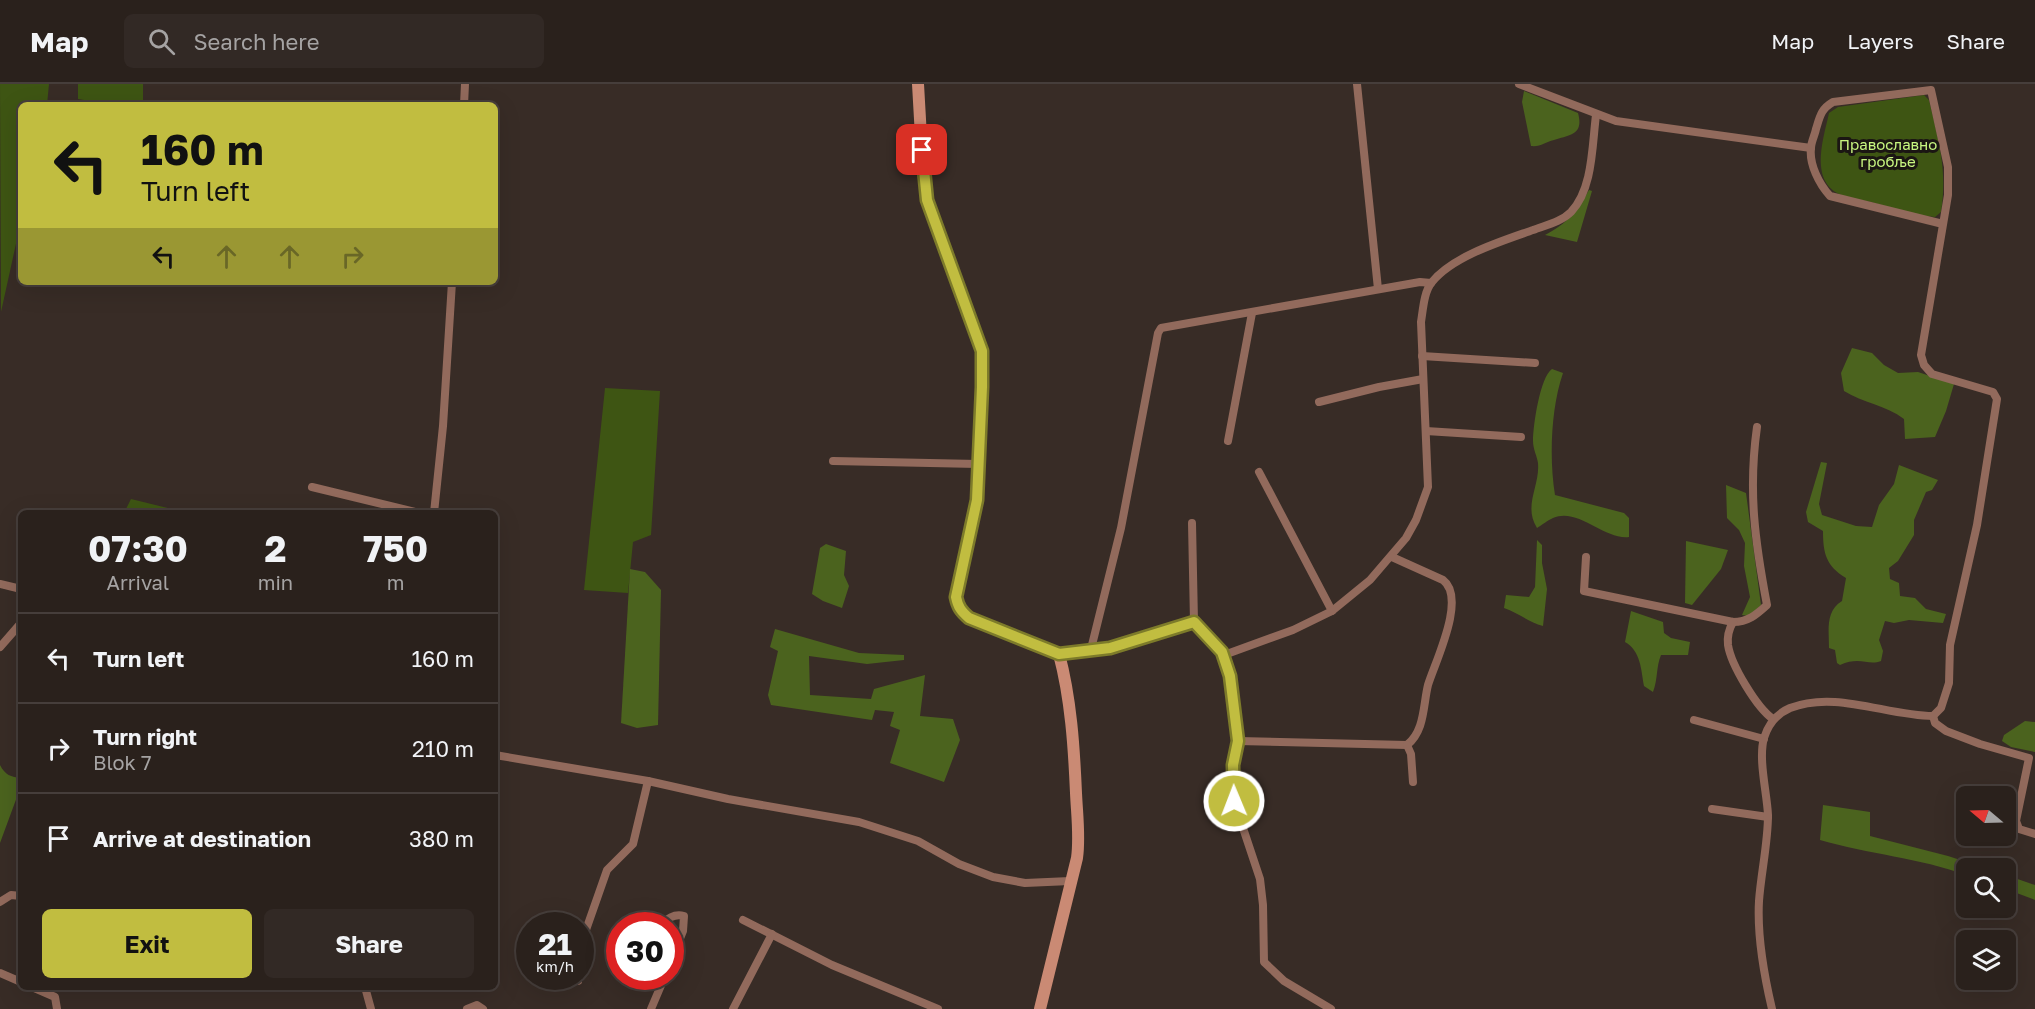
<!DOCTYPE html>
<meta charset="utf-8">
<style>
body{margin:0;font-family:"Golos Text",sans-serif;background:#322925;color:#f1f3f6;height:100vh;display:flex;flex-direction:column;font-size:22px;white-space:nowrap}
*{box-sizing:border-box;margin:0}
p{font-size:20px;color:#a5a3a3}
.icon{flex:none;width:33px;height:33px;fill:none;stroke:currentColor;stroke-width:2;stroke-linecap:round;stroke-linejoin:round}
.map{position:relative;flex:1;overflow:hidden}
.drawer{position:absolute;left:18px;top:426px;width:480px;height:480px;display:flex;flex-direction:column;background:#2a211c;border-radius:9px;box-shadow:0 6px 24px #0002,0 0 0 2px #463e3b}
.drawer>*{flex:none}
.banner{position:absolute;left:18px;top:18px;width:480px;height:183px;border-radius:9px;box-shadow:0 6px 24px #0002,0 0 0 2px #463e3b;background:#c1bd40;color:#111;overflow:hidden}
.needle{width:39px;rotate:289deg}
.tools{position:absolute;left:1956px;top:702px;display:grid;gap:12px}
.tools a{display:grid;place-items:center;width:60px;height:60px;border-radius:9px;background:#2a211c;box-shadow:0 6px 24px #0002,0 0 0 2px #463e3b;font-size:30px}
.speed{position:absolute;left:516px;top:828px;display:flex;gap:12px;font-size:30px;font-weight:700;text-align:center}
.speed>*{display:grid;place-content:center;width:78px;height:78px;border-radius:50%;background:#2a211c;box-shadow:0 6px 24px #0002,0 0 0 2px #463e3b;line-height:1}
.speed small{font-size:15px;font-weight:400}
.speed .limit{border:9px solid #d22;background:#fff;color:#111}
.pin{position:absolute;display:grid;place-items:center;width:51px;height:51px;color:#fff;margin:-26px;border-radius:12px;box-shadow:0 3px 9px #0006}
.me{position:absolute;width:66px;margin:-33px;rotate:359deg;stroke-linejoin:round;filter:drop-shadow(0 0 4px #0008)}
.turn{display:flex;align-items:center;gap:21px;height:126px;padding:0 24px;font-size:27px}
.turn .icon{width:78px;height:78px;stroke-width:2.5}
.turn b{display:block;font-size:42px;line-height:51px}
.lanes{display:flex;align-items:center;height:57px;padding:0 24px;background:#0003;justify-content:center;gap:30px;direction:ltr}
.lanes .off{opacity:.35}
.eta{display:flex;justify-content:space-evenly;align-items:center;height:102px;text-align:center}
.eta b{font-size:36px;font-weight:700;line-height:42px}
.cta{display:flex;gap:12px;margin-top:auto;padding:12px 24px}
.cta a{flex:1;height:69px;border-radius:9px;background:#c1bd40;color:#111;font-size:24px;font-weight:700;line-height:69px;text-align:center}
.cta a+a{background:#322925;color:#f1f3f6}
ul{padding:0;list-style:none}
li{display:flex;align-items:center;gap:18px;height:90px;padding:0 24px;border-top:2px solid #463e3b}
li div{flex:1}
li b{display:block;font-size:22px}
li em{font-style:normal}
header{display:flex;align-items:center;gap:36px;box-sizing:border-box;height:84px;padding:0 30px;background:#2a211c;border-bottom:2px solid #463e3b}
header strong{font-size:28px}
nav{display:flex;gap:33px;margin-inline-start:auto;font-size:21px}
.search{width:420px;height:54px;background:#322925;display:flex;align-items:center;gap:15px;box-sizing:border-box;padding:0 21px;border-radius:9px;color:#a5a3a3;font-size:22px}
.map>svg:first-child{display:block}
.green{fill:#3e5513}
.forest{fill:#4b631e}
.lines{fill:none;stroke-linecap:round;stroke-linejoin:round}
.street{stroke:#926a5c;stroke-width:8}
.secondary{stroke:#ca8a74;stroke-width:12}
.route-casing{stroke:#7d7b2a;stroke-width:15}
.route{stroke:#c1bd40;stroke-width:10}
.labels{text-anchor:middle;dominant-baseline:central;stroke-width:6;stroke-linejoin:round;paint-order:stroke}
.park-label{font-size:15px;fill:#c8f680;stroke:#1b1613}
</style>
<header>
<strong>Map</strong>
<div class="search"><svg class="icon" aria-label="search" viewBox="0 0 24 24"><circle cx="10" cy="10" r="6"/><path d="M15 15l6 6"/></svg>Search here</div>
<nav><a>Map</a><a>Layers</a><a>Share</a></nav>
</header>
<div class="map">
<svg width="2035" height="925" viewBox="0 0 2035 925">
<rect width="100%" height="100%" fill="#382c26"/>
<g class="green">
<polygon points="0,0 49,0 47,21 21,21 21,137 1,228"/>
<polygon points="78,0 143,0 143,21 84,21 84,16 78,15"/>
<path d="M1924 11 1929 16C1938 54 1948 88 1941 128L1935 133C1913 131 1892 124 1871 118 1861 116 1848 114 1839 110 1809 95 1824 53 1829 29L1838 23Z"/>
<polygon points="605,304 660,307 651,451 633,458 628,509 584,506"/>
<polygon points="131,415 184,428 124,429"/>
</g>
<g class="forest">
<path d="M1524 7 1578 29C1584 51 1570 51 1554 56 1545 58 1541 63 1531 62L1522 18Z"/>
<path d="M1589 106 1592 107 1577 158 1545 151C1568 139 1576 128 1589 106Z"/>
<path d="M1852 264 1872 269 1884 281 1898 289 1918 288 1954 300 1946 327 1935 353 1905 355 1904 335C1886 321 1863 319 1844 307L1841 289Z"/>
<path d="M1552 285 1563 289C1551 324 1549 374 1555 411L1624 429 1629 434V453C1604 456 1578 423 1553 434 1548 436 1542 441 1537 444 1523 422 1540 402 1538 379 1537 372 1533 365 1533 357 1533 342 1540 293 1552 285Z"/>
<path d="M1821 378 1827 379 1819 420 1822 431 1856 442 1872 443 1879 421 1894 400 1899 381 1938 396 1932 406 1926 408 1914 436V451L1898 477 1889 484 1890 495 1899 499 1900 512 1915 514 1926 525 1946 530 1943 539 1909 536 1894 539 1885 537 1879 556 1883 567 1881 577C1868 582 1860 572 1840 581L1837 579 1835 566 1829 564C1829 547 1825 527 1842 517L1846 494C1826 482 1823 469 1823 447L1808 438 1806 428Z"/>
<polygon points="1726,401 1746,409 1761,521 1749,532 1742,531 1750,513 1744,482 1745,459 1739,446 1727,434"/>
<path d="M1537 456 1542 461V479L1547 505 1543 542C1529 538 1518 529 1504 524L1506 511 1529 513 1535 503Z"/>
<polygon points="1686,457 1728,466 1721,485 1692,521 1685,519"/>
<polygon points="826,460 846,467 844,491 849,502 842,524 823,517 812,510 820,464"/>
<polygon points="630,485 645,488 661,506 658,641 637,644 621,639"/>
<path d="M1631 527 1663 538 1664 549 1671 554 1690 558 1688 571H1661C1656 583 1658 595 1653 608L1644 602C1641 586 1641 567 1625 558Z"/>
<polygon points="775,545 859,569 904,571 904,576 867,580 809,572 810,611 871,615 874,605 925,591 920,632 953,635 960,656 944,698 890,679 900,646 890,642 894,628 875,626 872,636 771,621 768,611 778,567 770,563"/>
<polygon points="2025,637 2035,638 2035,668 2011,663 2002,657 2004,651"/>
<path d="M0 681C5 691 11 693 21 694V702L0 759Z"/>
<path d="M1823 721 1870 728V752L1948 772 1985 784H1966V791C1920 774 1868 770 1820 756Z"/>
<polygon points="2006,791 2035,801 2035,816 2006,805"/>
</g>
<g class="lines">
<g class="street">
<polyline points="1357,0 1378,205"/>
<polyline points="1519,0 1616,37 1811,64"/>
<polyline points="464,21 465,0"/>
<polyline points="1422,272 1535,279"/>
<polyline points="1319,318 1379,303 1423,295"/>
<polyline points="1426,347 1521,353"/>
<polyline points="1228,357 1252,229"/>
<polyline points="833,377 978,380"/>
<polyline points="1259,388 1332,527"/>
<polyline points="312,403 419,429"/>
<polyline points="434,429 443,342 452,198"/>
<polyline points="1192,439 1194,538 1223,568 1230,592 1238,657 1233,681 1234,717 1260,795 1263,821 1264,878 1284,897 1331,925"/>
<path d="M1586 473 1584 507 1733 538C1748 538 1756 531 1767 521 1755 458 1748 407 1757 343"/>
<polyline points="0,500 21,505"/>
<path d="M1733 538C1729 545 1727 553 1728 561 1731 581 1757 624 1773 635"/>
<polyline points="0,563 21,539"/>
<polyline points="1091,565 1121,444 1158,249 1161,244 1420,198 1431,199"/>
<polyline points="1059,570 1110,564 1194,538"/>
<path d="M1224 571 1293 546 1332 527 1370 496 1406 454 1416 436 1428 403 1421 238C1423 226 1424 207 1432 198 1453 172 1502 157 1533 146 1546 141 1561 138 1571 128 1593 105 1592 62 1596 31"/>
<polyline points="1933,632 1935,639 1946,647 1980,660 2029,674 2016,737 2019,745 2035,750"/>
<polyline points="1694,636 1764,655"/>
<path d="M1238 657 1407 661C1425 647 1423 621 1428 601 1435 578 1467 514 1443 496L1392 473"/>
<polyline points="1407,661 1411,670 1413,698"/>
<polyline points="495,671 648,697 728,715 859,738 918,757 959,780 993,793 1025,799 1070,797"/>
<polyline points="1712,725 1768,733"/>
<polyline points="0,818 11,811 21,812"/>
<polyline points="743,836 832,881 938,925"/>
<path d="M659 842C667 835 674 829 684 832L683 847 670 879"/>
<polyline points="580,863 607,786 633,760 648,697"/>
<polyline points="0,889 21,898"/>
<polyline points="577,892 578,897"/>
<polyline points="32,903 55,913 57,925"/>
<polyline points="365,903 371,925"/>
<polyline points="467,925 477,921 483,925"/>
<polyline points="651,925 665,892"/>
<polyline points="733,925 772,850"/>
<path d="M1772 925C1764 891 1757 852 1759 817 1761 789 1768 759 1768 731 1767 709 1758 675 1764 654 1768 641 1776 630 1790 624 1836 606 1887 632 1933 632L1941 624 1949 599 1950 561 1977 441 1997 315 1993 308 1932 290 1924 281 1921 271 1948 111V83L1931 6 1833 18C1821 25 1820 32 1816 45 1815 51 1811 58 1811 64 1809 80 1819 100 1830 112L1943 140"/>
</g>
<path class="secondary" d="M918 0 923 88 927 116 982 267V303L977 416 956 513C958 523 961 527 969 534L1059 570C1071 615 1074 663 1076 709 1077 731 1080 753 1077 774L1040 925"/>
</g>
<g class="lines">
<defs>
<path id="route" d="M922 66 927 116 982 267V303L977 416 956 513C958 523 961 527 969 534L1059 570 1110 564 1194 538 1222 568 1230 592 1238 657 1233 681 1234 717"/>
</defs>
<use href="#route" class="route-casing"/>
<use href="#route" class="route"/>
</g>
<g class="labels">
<g class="park-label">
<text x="1888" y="60">Православно<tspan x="1888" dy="17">гробље</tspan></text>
</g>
</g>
</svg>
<div class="tools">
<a><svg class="needle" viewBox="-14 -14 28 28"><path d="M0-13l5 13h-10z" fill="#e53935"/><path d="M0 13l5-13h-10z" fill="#a5a3a3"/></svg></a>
<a><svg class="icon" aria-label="search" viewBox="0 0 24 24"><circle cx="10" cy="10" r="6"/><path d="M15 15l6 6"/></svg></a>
<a><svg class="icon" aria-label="layers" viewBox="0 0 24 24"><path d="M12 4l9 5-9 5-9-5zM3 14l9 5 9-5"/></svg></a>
</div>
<div class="speed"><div>21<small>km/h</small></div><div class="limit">30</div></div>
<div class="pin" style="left:922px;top:66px;background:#d93025"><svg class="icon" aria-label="arrive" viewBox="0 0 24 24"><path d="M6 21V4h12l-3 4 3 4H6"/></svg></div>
<svg class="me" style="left:1234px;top:717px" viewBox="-20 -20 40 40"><circle r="17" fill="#c1bd40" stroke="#fff" stroke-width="3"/><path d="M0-11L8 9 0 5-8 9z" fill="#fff"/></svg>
<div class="banner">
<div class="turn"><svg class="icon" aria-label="left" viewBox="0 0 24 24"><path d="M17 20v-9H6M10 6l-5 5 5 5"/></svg><div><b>160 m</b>Turn left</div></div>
<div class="lanes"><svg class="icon" aria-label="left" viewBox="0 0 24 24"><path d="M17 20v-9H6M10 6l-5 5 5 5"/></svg><svg class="icon off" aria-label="ahead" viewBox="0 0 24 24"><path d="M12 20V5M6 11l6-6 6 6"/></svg><svg class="icon off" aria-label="ahead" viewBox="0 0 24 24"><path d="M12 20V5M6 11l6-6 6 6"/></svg><svg class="icon off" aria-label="right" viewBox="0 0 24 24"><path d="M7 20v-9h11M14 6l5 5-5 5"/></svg></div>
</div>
<section class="drawer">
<div class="eta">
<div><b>07:30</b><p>Arrival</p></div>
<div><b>2</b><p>min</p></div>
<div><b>750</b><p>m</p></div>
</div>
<ul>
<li><svg class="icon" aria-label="left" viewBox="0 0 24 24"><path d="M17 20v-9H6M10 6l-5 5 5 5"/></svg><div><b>Turn left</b></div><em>160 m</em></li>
<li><svg class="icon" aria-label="right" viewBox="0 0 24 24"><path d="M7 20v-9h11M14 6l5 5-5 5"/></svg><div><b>Turn right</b><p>Blok 7</p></div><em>210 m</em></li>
<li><svg class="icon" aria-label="arrive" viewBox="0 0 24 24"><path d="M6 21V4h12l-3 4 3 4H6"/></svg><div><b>Arrive at destination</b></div><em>380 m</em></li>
</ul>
<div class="cta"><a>Exit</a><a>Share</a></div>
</section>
</div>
